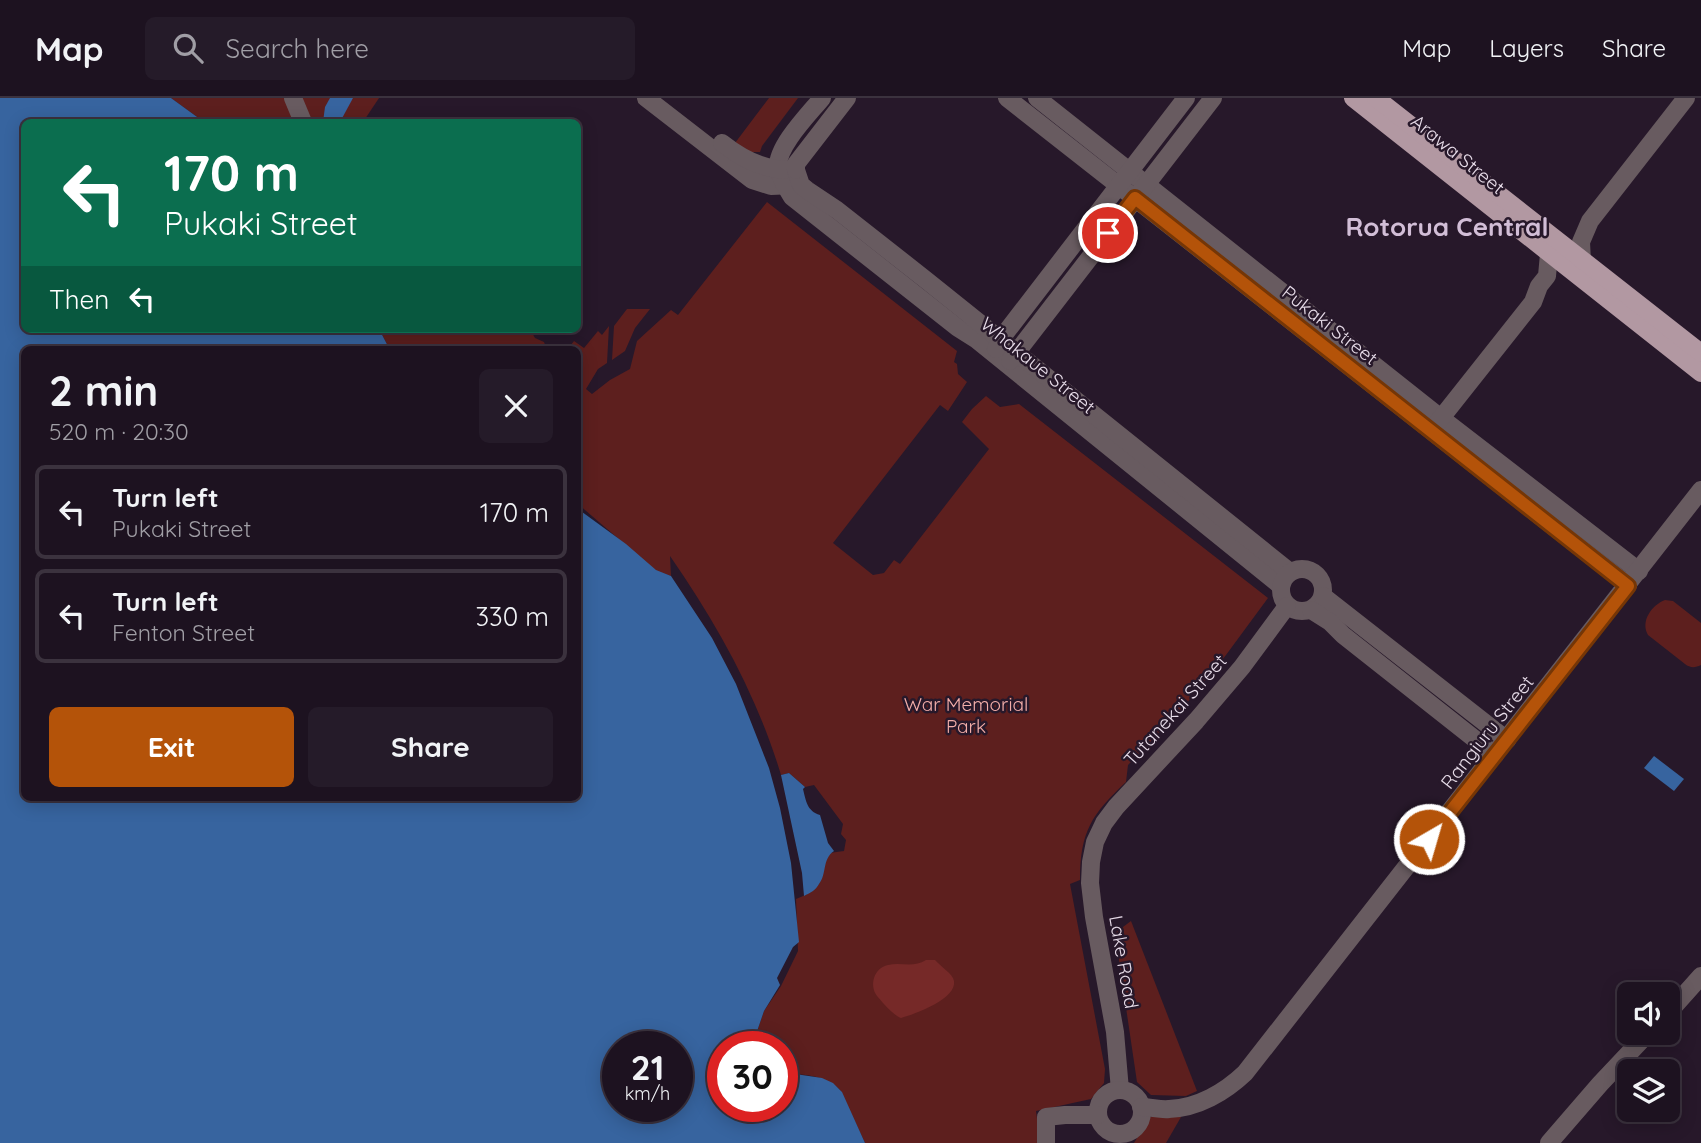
<!DOCTYPE html>
<meta charset="utf-8">
<style>
body{margin:0;font-family:Quicksand,sans-serif;background:#251b29;color:#f1f3f6;height:100vh;display:flex;flex-direction:column;font-size:26px;white-space:nowrap}
*{box-sizing:border-box;margin:0}
p{font-size:23px;color:#a09ea5}
.icon{flex:none;width:38px;height:38px;fill:none;stroke:currentColor;stroke-width:2;stroke-linecap:round;stroke-linejoin:round}
.map{position:relative;flex:1;overflow:hidden}
.panel{position:absolute;left:21px;top:248px;width:560px;height:455px;display:flex;flex-direction:column;background:#1d1220;border-radius:10px;box-shadow:0 4px 18px #0003,0 0 0 2px #3b323e}
.panel>*{flex:none}
.guide{position:absolute;left:21px;top:21px;width:560px;height:214px;border-radius:10px;box-shadow:0 4px 18px #0003,0 0 0 2px #3b323e;background:#0b6e4f;color:#fff;overflow:hidden}
.tools{position:absolute;left:1617px;top:884px;display:grid;gap:14px}
.tools a{display:grid;place-items:center;width:63px;height:63px;border-radius:10px;background:#1d1220;box-shadow:0 4px 18px #0003,0 0 0 2px #3b323e;font-size:35px}
.speed{position:absolute;left:602px;top:933px;display:flex;gap:14px;font-size:35px;font-weight:700;text-align:center}
.speed>*{display:grid;place-content:center;width:91px;height:91px;border-radius:50%;background:#1d1220;box-shadow:0 4px 18px #0003,0 0 0 2px #3b323e;line-height:1}
.speed small{font-size:18px;font-weight:400}
.speed .limit{border:10px solid #d22;background:#fff;color:#111}
.pin{position:absolute;display:grid;place-items:center;width:60px;height:60px;color:#fff;margin:-30px;border:4px solid #fff;border-radius:50%;box-shadow:0 2px 7px #0007}
.me{position:absolute;width:77px;margin:-38px;rotate:38deg;stroke-linejoin:round;filter:drop-shadow(0 0 5px #0008)}
.turn{display:flex;align-items:center;gap:24px;height:147px;padding:0 28px;font-size:32px}
.turn .icon{width:91px;height:91px;stroke-width:2.5}
.turn b{display:block;font-size:49px;line-height:60px}
.then{display:flex;align-items:center;height:66px;padding:0 28px;background:#0003;gap:14px;font-size:26px}
.round{display:grid;place-items:center;flex:none;width:74px;height:74px;border-radius:10px;background:#251b29}
.overview{display:flex;align-items:center;justify-content:space-between;height:119px;padding:0 28px}
h1{font-size:42px;font-weight:700;line-height:52px}
.button{display:flex;gap:14px;margin-top:auto;padding:14px 28px}
.button a{flex:1;height:80px;border-radius:10px;background:#b45309;color:#fff;font-size:28px;font-weight:700;line-height:80px;text-align:center}
.button a+a{background:#251b29;color:#f1f3f6}
ul{padding:0;list-style:none}
li{display:flex;align-items:center;gap:21px;height:94px;margin:0 14px 10px;padding:0 14px;border:4px solid #3b323e;border-radius:10px}
li div{flex:1}
li b{display:block;font-size:26px}
li em{font-style:normal}
header{display:flex;align-items:center;gap:42px;box-sizing:border-box;height:98px;padding:0 35px;background:#1d1220;border-bottom:2px solid #3b323e}
header strong{font-size:33px}
nav{display:flex;gap:38px;margin-inline-start:auto;font-size:24px}
.search{width:490px;height:63px;background:#251b29;display:flex;align-items:center;gap:18px;box-sizing:border-box;padding:0 24px;border-radius:10px;color:#a09ea5;font-size:26px}
.map>svg:first-child{display:block}
.green{fill:#5d1f1e}
.forest{fill:#762928}
.water{fill:#37649f;fill-rule:evenodd}
.lines{fill:none;stroke-linecap:round;stroke-linejoin:round}
.minor{stroke:#685b60;stroke-width:18}
.major{stroke:#b298a2;stroke-width:18}
.route-casing{stroke:#753606;stroke-width:18}
.route{stroke:#b45309;stroke-width:12}
.labels{text-anchor:middle;dominant-baseline:central;stroke-width:5;stroke-linejoin:round;paint-order:stroke}
.street-label{font-size:19px;fill:#e7dce9;stroke:#27182a}
.park-label{font-size:19px;fill:#f4aea9;stroke:#27182a}
.district-label{font-size:26px;font-weight:bold;fill:#d2bed7;stroke:#27182a}
</style>
<header>
<strong>Map</strong>
<div class="search"><svg class="icon" aria-label="search" viewBox="0 0 24 24"><circle cx="10" cy="10" r="6"/><path d="M15 15l6 6"/></svg>Search here</div>
<nav><a>Map</a><a>Layers</a><a>Share</a></nav>
</header>
<div class="map">
<svg width="1701" height="1045" viewBox="0 0 1701 1045">
<rect width="100%" height="100%" fill="#27182a"/>
<g class="green">
<polygon points="165,0 379,0 363,24 204,24 171,0"/>
<polygon points="769,0 798,0 762,48 760,54 750,54 735,45"/>
<path d="M767 104 957 253 954 264 957 266 958 276 967 284 948 313 940 307 833 445 873 477 884 475 894 462 900 466 989 351 962 324 972 311 986 298 1000 309 1019 306 1268 500 1226 557 1182 611 1128 667 1126 684C1092 716 1080 733 1080 782L1070 786 1105 971 1104 985 1091 1001 1036 1013 1040 1045H865L840 992C824 976 803 977 782 975V948H752L764 913 781 888 798 853 796 801C828 789 818 780 829 755L844 753 846 742 841 736 843 726 814 687 805 689 789 675 781 677C757 597 717 526 670 458L671 478 656 473 578 406V252H567L574 243 584 250 598 233 602 237 609 228 607 265 598 271 586 291 592 296 610 282 630 271 637 243 671 212 678 217Z"/>
<polygon points="627,211 650,211 635,230 625,253 612,262 614,228"/>
<polygon points="379,231 527,231 531,233 535,240 544,244 547,252 390,252"/>
<path d="M1665 502 1673 503 1701 525V567C1695 570 1690 570 1685 566L1648 537C1640 523 1652 507 1665 502Z"/>
<polygon points="1131,823 1197,993 1186,998 1151,997 1137,984 1115,835"/>
<polygon points="1150,1019 1181,1019 1166,1045 1134,1045"/>
</g>
<path class="forest" d="M926 862H935C940 868 953 876 954 883 957 901 915 916 901 920 893 917 883 905 877 898 869 887 874 870 888 867 901 864 914 870 926 862Z"/>
<g class="water">
<path d="M0 0H171L204 24H24V231H379L390 252H24V700H578V411L626 446 656 472 671 478 712 540 736 586 769 670 780 710 791 765 799 844 793 849 777 880 780 887 764 913 752 948H723V1008H782V974L822 980 833 985 842 994 865 1045H0ZM618 948H677V1008H618Z"/>
<polygon points="330,0 353,0 340,24 323,24 325,9"/>
<polygon points="1654,658 1684,681 1674,693 1644,670"/>
<path d="M789 675 805 689 803 691C806 703 807 713 820 717L828 745 834 753C822 761 827 776 819 786 816 792 810 795 804 798L802 775 781 677Z"/>
</g>
<g class="lines">
<g class="minor">
<polyline points="293,0 303,24"/>
<polyline points="646,0 752,82 771,88 794,87"/>
<path d="M822 0C809 16 777 48 778 69 779 79 787 90 792 99L958 230 977 242 1281 488"/>
<polyline points="1007,0 1628,487"/>
<polyline points="1037,0 1441,320 1639,473"/>
<path d="M722 45C742 61 763 72 789 72"/>
<polyline points="796,72 801,87 807,92 837,112 926,182 1290,474"/>
<polyline points="796,72 796,66 847,0"/>
<polyline points="1582,163 1581,144 1590,123 1686,0"/>
<polyline points="996,251 1000,242 1186,0"/>
<polyline points="1010,263 1213,0"/>
<polyline points="1434,329 1533,204 1539,188 1547,178 1549,156"/>
<circle cx="1302" cy="492" r="21"/>
<polyline points="1323,498 1507,642"/>
<polyline points="1311,512 1330,524 1343,537 1495,657"/>
<polyline points="1668,915 1701,878"/>
<polyline points="1120,992 1115,934 1094,819 1090,785 1091,764 1095,744 1104,725 1116,709 1196,623 1242,569 1287,508"/>
<circle cx="1120" cy="1014" r="22"/>
<path d="M1141 1009C1151 1009 1160 1012 1169 1011 1198 1010 1225 994 1245 975L1701 392"/>
<polyline points="1046,1045 1046,1019 1065,1017 1098,1017"/>
<polyline points="1549,1045 1600,986 1649,934"/>
</g>
<g class="major">
<polyline points="1353,0 1701,275"/>
<polyline points="1376,0 1701,255"/>
</g>
</g>
<g class="lines">
<defs>
<polyline id="route" points="1108,135 1135,100 1628,488 1429,741"/>
</defs>
<use href="#route" class="route-casing"/>
<use href="#route" class="route"/>
</g>
<g class="labels">
<g class="street-label">
<text transform="translate(1458 56) rotate(39)">Arawa Street</text>
<text transform="translate(1330 227) rotate(38)">Pukaki Street</text>
<text transform="translate(1038 267) rotate(39)">Whakaue Street</text>
<text transform="translate(1175 612) rotate(-48)">Tutanekai Street</text>
<text transform="translate(1487 634) rotate(-52)">Rangiuru Street</text>
<text transform="translate(1124 864) rotate(80)">Lake Road</text>
</g>
<g class="park-label">
<text x="966" y="606">War Memorial<tspan x="966" dy="22">Park</tspan></text>
</g>
<g class="district-label">
<text x="1447" y="128">Rotorua Central</text>
</g>
</g>
</svg>
<div class="tools">
<a><svg class="icon" aria-label="sound" viewBox="0 0 24 24"><path d="M4 9h4l5-4v14l-5-4H4zM17 9q2 3 0 6"/></svg></a>
<a><svg class="icon" aria-label="layers" viewBox="0 0 24 24"><path d="M12 4l9 5-9 5-9-5zM3 14l9 5 9-5"/></svg></a>
</div>
<div class="speed"><div>21<small>km/h</small></div><div class="limit">30</div></div>
<div class="pin" style="left:1108px;top:135px;background:#d93025"><svg class="icon" aria-label="arrive" viewBox="0 0 24 24"><path d="M6 21V4h12l-3 4 3 4H6"/></svg></div>
<svg class="me" style="left:1429px;top:741px" viewBox="-20 -20 40 40"><circle r="17" fill="#b45309" stroke="#fff" stroke-width="3"/><path d="M0-11L8 9 0 5-8 9z" fill="#fff"/></svg>
<div class="guide">
<div class="turn"><svg class="icon" aria-label="left" viewBox="0 0 24 24"><path d="M17 20v-9H6M10 6l-5 5 5 5"/></svg><div><b>170 m</b>Pukaki Street</div></div>
<div class="then">Then<svg class="icon" aria-label="left" viewBox="0 0 24 24"><path d="M17 20v-9H6M10 6l-5 5 5 5"/></svg></div>
</div>
<section class="panel">
<div class="overview"><div><h1>2 min</h1><p>520 m · 20:30</p></div><a class="round"><svg class="icon" aria-label="close" viewBox="0 0 24 24"><path d="M6 6l12 12M18 6L6 18"/></svg></a></div>
<ul>
<li><svg class="icon" aria-label="left" viewBox="0 0 24 24"><path d="M17 20v-9H6M10 6l-5 5 5 5"/></svg><div><b>Turn left</b><p>Pukaki Street</p></div><em>170 m</em></li>
<li><svg class="icon" aria-label="left" viewBox="0 0 24 24"><path d="M17 20v-9H6M10 6l-5 5 5 5"/></svg><div><b>Turn left</b><p>Fenton Street</p></div><em>330 m</em></li>
</ul>
<div class="button"><a>Exit</a><a>Share</a></div>
</section>
</div>
